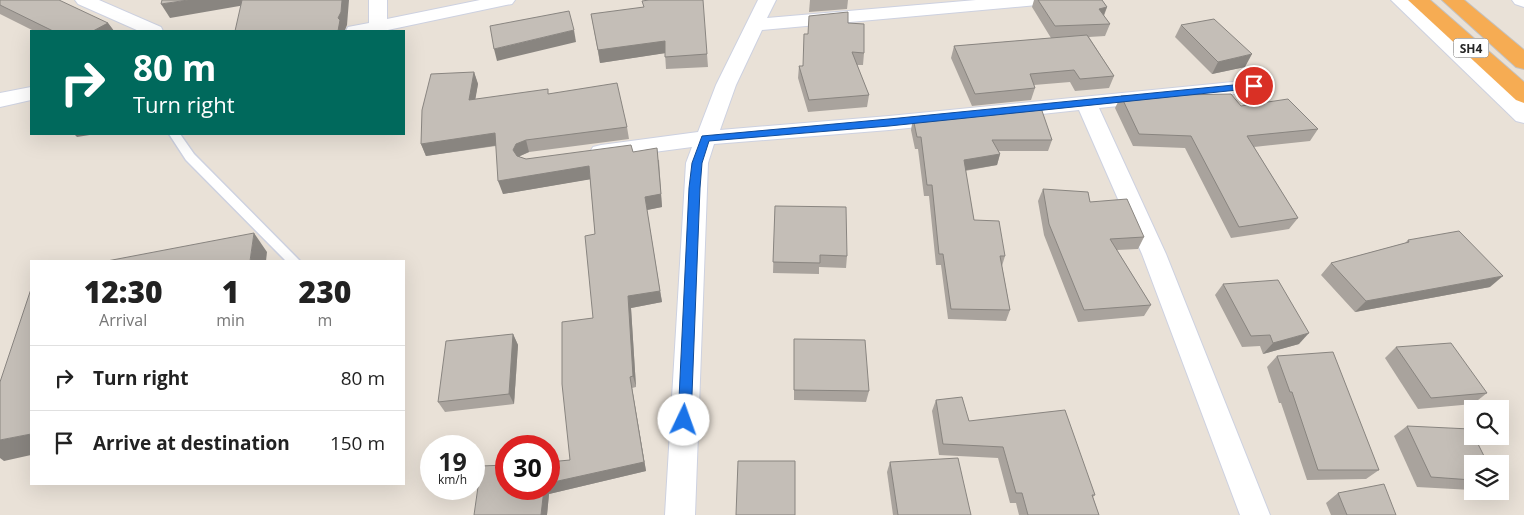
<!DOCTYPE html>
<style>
body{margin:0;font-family:"Open Sans",sans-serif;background:#f2f2f2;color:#222;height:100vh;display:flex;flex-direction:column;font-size:19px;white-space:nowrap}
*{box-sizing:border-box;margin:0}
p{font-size:16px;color:#767676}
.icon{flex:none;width:28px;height:28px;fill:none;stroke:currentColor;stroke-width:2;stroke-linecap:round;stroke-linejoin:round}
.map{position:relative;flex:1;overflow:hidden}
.side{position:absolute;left:30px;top:260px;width:375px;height:225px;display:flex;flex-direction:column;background:#fff;border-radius:0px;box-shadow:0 5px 20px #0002}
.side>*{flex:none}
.top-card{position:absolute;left:30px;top:30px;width:375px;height:105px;border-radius:0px;box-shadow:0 5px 20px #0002;background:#00695c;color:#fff;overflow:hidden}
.tools{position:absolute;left:1464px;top:400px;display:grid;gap:10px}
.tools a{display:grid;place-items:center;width:45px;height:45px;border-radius:0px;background:#fff;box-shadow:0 5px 20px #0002;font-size:25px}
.speed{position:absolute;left:420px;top:435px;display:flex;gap:10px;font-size:25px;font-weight:700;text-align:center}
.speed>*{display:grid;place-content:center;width:65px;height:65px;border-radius:50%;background:#fff;box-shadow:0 5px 20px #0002;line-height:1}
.speed small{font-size:12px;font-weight:400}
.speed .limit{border:8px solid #d22;background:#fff;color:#111}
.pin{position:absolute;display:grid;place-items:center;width:42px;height:42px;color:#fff;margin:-21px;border:2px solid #fff;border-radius:50%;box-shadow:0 1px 5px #0007}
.me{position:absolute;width:55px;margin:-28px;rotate:3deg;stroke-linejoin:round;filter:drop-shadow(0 0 4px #0008)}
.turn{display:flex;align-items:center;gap:18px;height:105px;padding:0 20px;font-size:22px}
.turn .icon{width:65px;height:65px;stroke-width:2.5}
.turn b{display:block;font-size:35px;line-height:42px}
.eta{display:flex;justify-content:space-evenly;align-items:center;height:85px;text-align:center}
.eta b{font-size:30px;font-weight:800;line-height:35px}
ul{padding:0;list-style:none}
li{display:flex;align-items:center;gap:15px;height:65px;padding:0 20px;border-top:1px solid #e0e0e0}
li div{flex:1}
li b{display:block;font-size:19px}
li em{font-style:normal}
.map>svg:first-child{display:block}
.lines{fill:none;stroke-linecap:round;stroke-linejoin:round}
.service-casing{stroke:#cdd1e0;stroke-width:3}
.minor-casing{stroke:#cdd1e0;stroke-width:2}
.tertiary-casing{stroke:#cdd1e0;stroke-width:2}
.trunk-casing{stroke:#c2c2c2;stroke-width:2}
.service{fill:#fff;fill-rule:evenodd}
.minor{fill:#fff;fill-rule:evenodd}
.tertiary{fill:#fff;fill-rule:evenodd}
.trunk{fill:#f6ac53;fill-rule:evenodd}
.wall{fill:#a9a39d}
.shaded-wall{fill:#898580}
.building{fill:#c4beb7;stroke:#898580}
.route{fill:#1a73e8;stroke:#114b97}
.labels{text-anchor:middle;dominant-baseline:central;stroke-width:4.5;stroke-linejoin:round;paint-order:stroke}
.shield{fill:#fff;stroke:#676767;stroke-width:1}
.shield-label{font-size:12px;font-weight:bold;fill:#262626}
</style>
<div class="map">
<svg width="1524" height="515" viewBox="0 0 1524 515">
<rect width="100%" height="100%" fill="#e9e1d7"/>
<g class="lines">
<defs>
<polygon id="service" points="169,134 180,134 194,154 300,261 286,261 186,160"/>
<g id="minor">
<polygon points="75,0 99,0 161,27 163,31 139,31 78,4"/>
<polygon points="369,0 387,0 387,19 480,0 515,0 512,4 506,5 383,31 346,31 348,27 369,23"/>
<polygon points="758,0 776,0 767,18 976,0 1046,0 1043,4 1037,5 762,30 736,85 720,130 889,116 1253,80 1260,81 1263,86 1260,91 1253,92 1099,108 1166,254 1270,515 1240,515 1142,254 1079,110 889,130 714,144 708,163 695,515 665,515 686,163 692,147 601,159 593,157 590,152 593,147 601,145 698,132 716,85"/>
<polygon points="31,87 31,100 0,107 0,93"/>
</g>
<g id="tertiary">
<polygon points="1391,0 1413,0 1524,102 1524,123 1516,121"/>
<polygon points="1512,0 1524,0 1524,7 1515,4"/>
</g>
<g id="trunk">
<polygon points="1408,0 1430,0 1524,82 1524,103 1516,100"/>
<polygon points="1442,0 1464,0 1524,50 1524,69 1516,67"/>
</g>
</defs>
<use href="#service" class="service-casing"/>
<use href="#minor" class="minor-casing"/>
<use href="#tertiary" class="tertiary-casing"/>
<use href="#trunk" class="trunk-casing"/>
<use href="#service" class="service"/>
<use href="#minor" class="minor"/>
<use href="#tertiary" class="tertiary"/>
<use href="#trunk" class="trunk"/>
</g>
<g class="wall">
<polygon points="0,0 108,23 114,31 34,31 0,14"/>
<polygon points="810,0 848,0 847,9 809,12"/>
<polygon points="1034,0 1102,0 1107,7 1104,16 1110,24 1105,36 1089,37 1114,76 1109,88 1075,91 1070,82 1034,85 1035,88 1031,100 972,106 951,58 954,46 1051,38 1032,7"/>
<polygon points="591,14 707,54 708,67 666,69 665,53 600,63"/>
<polygon points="848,23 864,53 863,65 857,65 869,95 867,107 808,112 798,78 799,66 802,66"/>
<polygon points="1181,25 1245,67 1212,74 1175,37"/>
<polygon points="474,72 478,84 475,99 549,94 627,127 629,139 529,152 520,156 520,157 526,159 633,152 659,160 662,207 647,210 662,302 631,308 636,387 632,388 646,471 549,494 547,515 474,515 570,460 593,318 595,234 590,179 503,194 496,146 426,156 421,144"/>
<polygon points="1121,96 1241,106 1318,129 1310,141 1254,147 1298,218 1289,229 1231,238 1185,148 1133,146 1115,108"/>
<polygon points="983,111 1052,140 1048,151 999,151 1000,154 997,165 965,171 974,220 1005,256 1002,266 1010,310 1006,321 948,319 941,265 936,265 929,196 924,196 918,149 915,149 911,130 913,118 982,114"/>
<polygon points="1043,189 1090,202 1144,237 1138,249 1117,250 1151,305 1144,316 1078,322 1044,235 1038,201"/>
<polygon points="775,206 847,256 846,268 819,267 819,274 773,273"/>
<polygon points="1408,240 1490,287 1355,312 1321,275 1331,263 1405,243"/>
<polygon points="1223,284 1299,344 1263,354 1260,346 1242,347 1215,295"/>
<polygon points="513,334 518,345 514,404 445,412 438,402"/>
<polygon points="794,339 869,391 866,402 794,400"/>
<polygon points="1396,347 1487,393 1473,404 1418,409 1385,358"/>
<polygon points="1277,356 1379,470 1366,479 1307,480 1281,403 1279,403 1267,367"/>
<polygon points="936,400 969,421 1095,495 1093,497 1099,515 1019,515 1016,503 1010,503 998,458 939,455 932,411"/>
<polygon points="1407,426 1472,464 1472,490 1417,487 1394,436"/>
<polygon points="890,462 971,515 893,515 887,472"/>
<polygon points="1338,493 1396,515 1331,515 1326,503"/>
</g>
<g class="shaded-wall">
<polygon points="188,0 249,0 251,4 170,18 161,4"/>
<polygon points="342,0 349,0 347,25 345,30 345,31 338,31 338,18"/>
<polygon points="1107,7 1102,19 1099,9"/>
<polygon points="108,23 114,31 93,31"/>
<polygon points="574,30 576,42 497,61 494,49"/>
<polygon points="665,41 666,53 600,63 598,50"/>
<polygon points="1252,54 1245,67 1212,74 1218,62"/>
<polygon points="474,72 478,84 473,113 469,100"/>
<polygon points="495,133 499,145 426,156 421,144"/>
<polygon points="74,134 96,134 77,137"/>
<polygon points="526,140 529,152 520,156 517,163 513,150 516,144"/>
<polygon points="657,148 662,207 647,210 645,197"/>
<polygon points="1000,154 997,165 961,171 964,160"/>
<polygon points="589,166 592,179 503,194 498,181"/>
<polygon points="254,233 267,252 266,261 250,261"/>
<polygon points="1503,276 1490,287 1355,312 1366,301"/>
<polygon points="660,291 662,302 631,308 636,387 633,376 628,296"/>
<polygon points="1309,333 1299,344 1263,354 1273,343"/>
<polygon points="513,334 518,345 514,404 509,394"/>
<polygon points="630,377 632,388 646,471 549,494 547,515 541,515 544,489 549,489 549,483 644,462"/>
<polygon points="31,434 31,455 4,461 0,458 0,440"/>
</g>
<g class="building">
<polygon points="0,0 59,0 108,23 93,31 53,31 0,5"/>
<polygon points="162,0 188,0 161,4"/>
<polygon points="242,0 342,0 341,12 338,18 340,20 338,31 235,31"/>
<polygon points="649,0 703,0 707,54 665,57 665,41 598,50 591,14 644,7 642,1"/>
<polygon points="1038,0 1102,0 1107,7 1099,9 1110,24 1055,26"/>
<polygon points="569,11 574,30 494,49 490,26"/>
<polygon points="848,12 848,23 864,24 864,53 852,52 869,95 809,100 799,66 803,66 804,34 808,34 809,16"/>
<polygon points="1214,19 1252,54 1218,62 1181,25"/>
<polygon points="1087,35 1114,76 1080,79 1074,70 1030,74 1035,88 975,94 954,46"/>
<polygon points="474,72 469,100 548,89 548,94 617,83 627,127 526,140 516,144 513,150 517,156 526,159 631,145 633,152 657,148 661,194 645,197 660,291 628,296 633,376 630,377 644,462 549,483 549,462 570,460 562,384 562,322 593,318 585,236 595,234 589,166 498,181 495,133 421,144 422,110 431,74"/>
<polygon points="1231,94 1241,106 1288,99 1318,129 1247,136 1298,218 1239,227 1191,136 1139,134 1121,96"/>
<polygon points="1040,105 1052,140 992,140 1000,154 964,160 974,220 999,221 1005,256 1000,256 1010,310 951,309 943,254 939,254 932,185 927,185 921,137 917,137 913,118 984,114 983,111"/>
<polygon points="1043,189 1088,192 1090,202 1127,199 1144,237 1110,239 1151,305 1084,310 1049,224"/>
<polygon points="775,206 846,207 847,256 820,255 820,263 773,262"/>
<polygon points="1459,231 1503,276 1366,301 1331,263 1409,242 1408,240"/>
<polygon points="254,233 250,261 107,261"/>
<polygon points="1278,280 1309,333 1273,343 1270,335 1251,336 1223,284"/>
<polygon points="31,289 31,434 0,440 0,382"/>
<polygon points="513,334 509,394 438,402 446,341"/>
<polygon points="794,339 865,340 869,391 794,390"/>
<polygon points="1451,343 1487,393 1431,398 1396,347"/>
<polygon points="1333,352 1379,470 1318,470 1292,392 1290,392 1277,356"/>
<polygon points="962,397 969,421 1065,410 1095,495 1092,495 1099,515 1028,515 1022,493 1016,493 1003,447 943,444 936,400"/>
<polygon points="1407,426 1470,429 1472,434 1472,436 1474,436 1488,464 1472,464 1472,480 1431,477"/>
<polygon points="958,458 971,515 898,515 890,462"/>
<polygon points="738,461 795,461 795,515 736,515"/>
<polygon points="506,465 506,489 544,489 541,515 474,515 481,466"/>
<polygon points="1384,484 1396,515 1347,515 1338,493"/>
</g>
<polygon class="route" points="1254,83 1257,83 1257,88 889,126 709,141 702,163 700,188 691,420 689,424 684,426 680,424 678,420 689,188 692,163 702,136 889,119"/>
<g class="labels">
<rect class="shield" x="1453.5" y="38.5" width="35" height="19" rx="4"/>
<g class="shield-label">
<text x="1471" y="48">SH4</text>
</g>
</g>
</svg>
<div class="tools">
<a><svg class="icon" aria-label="search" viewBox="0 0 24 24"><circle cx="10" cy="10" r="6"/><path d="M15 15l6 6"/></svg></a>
<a><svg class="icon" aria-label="layers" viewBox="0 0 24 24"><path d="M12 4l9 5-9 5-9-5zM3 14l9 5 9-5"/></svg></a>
</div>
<div class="speed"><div>19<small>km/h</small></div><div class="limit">30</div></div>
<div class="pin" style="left:1254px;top:86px;background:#d93025"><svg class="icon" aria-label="arrive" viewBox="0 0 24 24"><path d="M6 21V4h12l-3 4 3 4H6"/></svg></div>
<svg class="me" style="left:684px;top:420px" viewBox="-20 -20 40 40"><circle r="19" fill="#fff"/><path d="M0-13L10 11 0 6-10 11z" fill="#1a73e8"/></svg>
<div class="top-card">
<div class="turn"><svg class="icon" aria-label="right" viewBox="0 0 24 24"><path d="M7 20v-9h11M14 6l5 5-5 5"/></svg><div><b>80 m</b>Turn right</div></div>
</div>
<section class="side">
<div class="eta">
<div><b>12:30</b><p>Arrival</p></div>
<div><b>1</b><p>min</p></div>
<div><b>230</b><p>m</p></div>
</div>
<ul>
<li><svg class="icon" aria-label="right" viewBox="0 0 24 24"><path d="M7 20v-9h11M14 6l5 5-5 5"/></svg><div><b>Turn right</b></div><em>80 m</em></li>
<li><svg class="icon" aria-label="arrive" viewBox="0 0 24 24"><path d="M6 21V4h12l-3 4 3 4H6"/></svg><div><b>Arrive at destination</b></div><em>150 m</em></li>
</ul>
</section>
</div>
